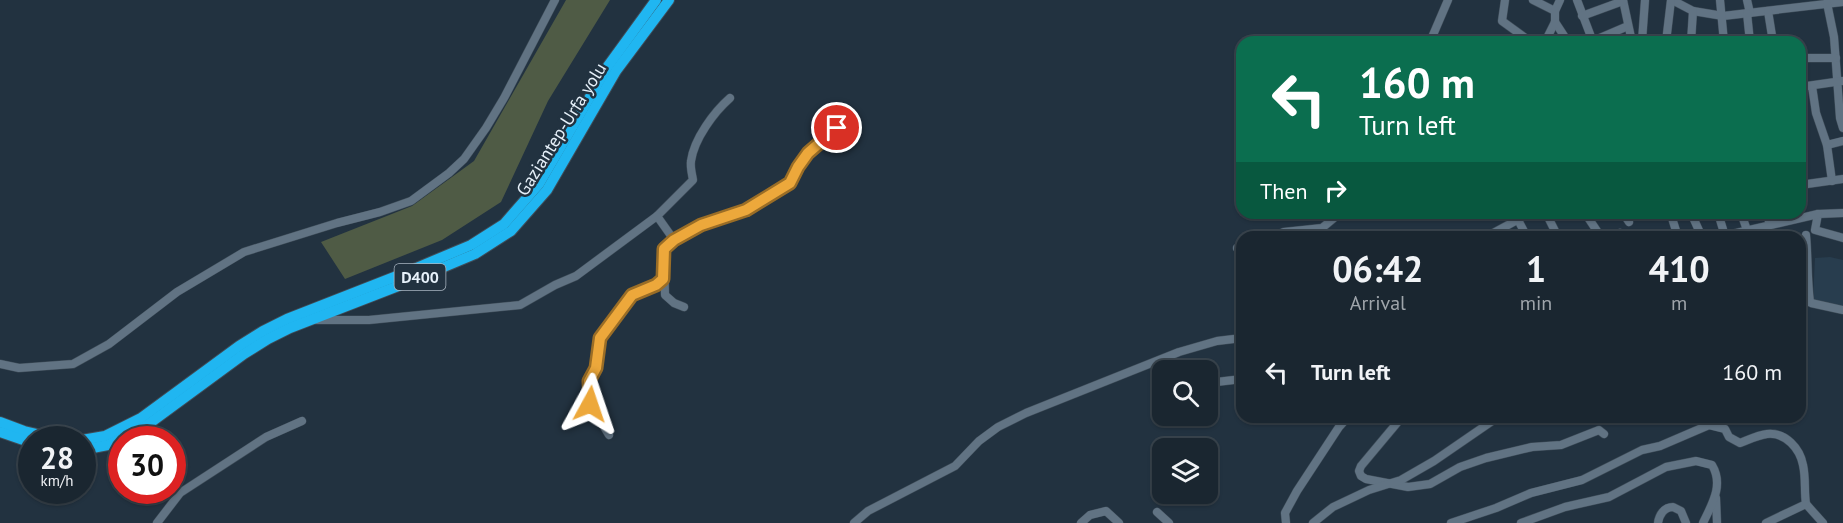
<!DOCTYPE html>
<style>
body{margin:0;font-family:"PT Sans",sans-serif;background:#232e38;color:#f1f3f6;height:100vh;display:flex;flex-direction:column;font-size:22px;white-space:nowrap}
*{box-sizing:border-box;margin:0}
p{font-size:20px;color:#9fa5ab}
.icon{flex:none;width:33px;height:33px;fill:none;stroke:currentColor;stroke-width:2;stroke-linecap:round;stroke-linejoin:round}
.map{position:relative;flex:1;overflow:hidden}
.side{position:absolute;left:1236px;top:231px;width:570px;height:192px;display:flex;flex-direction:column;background:#1a2630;border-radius:18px;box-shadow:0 2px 4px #0004,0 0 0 2px #38434c}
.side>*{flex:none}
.guide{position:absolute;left:1236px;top:36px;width:570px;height:183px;border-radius:18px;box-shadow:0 2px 4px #0004,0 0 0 2px #38434c;background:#0b6e4f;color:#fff;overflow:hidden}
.buttons{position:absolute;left:1152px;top:360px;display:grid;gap:12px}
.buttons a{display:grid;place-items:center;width:66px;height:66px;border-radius:12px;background:#1a2630;box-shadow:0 2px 4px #0004,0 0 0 2px #38434c;font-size:30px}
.speed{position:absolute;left:18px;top:426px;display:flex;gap:12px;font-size:30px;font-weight:700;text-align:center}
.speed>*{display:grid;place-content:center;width:78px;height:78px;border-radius:50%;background:#1a2630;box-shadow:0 2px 4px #0004,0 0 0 2px #38434c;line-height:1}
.speed small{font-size:15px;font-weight:400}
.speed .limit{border:9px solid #d22;background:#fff;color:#111}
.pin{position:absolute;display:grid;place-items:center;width:51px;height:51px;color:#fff;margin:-26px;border:3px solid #fff;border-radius:50%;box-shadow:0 2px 6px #0007}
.me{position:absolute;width:66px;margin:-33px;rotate:5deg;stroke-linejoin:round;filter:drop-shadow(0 0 4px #0008)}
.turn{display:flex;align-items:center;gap:21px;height:126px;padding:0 24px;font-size:27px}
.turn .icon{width:78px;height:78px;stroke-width:2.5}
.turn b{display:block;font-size:42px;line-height:51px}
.then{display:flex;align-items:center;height:57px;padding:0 24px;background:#0003;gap:12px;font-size:22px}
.eta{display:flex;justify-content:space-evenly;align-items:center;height:102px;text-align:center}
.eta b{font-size:36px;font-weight:800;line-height:42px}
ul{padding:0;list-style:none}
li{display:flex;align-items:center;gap:18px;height:78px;padding:0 24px}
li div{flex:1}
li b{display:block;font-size:22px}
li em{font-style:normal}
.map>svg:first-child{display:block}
.built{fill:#283d4e}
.green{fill:#4f5b45}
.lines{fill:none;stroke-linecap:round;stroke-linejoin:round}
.minor-casing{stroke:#3f4d59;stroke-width:9}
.highway-casing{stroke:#3f4d59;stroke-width:12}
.minor{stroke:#617383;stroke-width:8}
.highway{stroke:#20b6f1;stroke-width:10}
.route-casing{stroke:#9a6d26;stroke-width:15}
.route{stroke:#eda83b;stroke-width:10}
.labels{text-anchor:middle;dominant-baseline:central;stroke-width:5;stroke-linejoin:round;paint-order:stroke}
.shield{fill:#223240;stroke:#abb7c2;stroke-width:1.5}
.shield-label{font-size:16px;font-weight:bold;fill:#e6f0f9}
.street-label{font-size:18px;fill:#e6f0f9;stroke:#223240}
</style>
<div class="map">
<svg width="1843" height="523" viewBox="0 0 1843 523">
<rect width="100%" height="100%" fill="#223240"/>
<polygon class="built" points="1830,257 1843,260 1843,307 1813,301 1815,258"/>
<polygon class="green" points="566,0 610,0 548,101 501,202 442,240 345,279 321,242 412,206 474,161"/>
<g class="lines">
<defs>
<g id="minor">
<polyline points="1505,0 1502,21 1531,42"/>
<polyline points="1533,0 1555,11"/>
<polyline points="1577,0 1593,42"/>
<polyline points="1623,0 1632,42"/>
<polyline points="1672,0 1693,11 1723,16 1843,2"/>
<polyline points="1720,0 1724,42"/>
<polyline points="1747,0 1750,13"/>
<polyline points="1827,3 1834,37 1840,118 1843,128"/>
<polyline points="1768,11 1773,42"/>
<polyline points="1747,13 1750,42"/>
<polyline points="1582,16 1623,1"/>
<polyline points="1555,22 1568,42"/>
<polyline points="1593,41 1628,26"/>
<polyline points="1430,42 1448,0"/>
<polyline points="1545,42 1555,22 1555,11 1560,0"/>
<polyline points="1638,42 1642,41 1645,0"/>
<polyline points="1666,42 1671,0"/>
<polyline points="1691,42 1693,11"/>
<polyline points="1800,58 1836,58"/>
<polyline points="1812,86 1816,113 1827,145 1832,181"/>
<polyline points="1800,87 1842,81"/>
<polyline points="1827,145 1843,141"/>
<polyline points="1800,185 1843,179"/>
<polyline points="1546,213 1558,237"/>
<polyline points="1585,213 1601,237"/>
<polyline points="1623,213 1629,222"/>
<polyline points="1691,213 1702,237"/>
<polyline points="1718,213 1725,236"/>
<polyline points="1741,213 1747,230"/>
<polyline points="1766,213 1770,224"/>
<polyline points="1843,213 1818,214 1815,230 1843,238"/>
<path d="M657 216 693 180C692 174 690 167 691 161 694 139 714 112 730 98"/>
<polyline points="1672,218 1678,237"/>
<polyline points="1518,220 1527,237"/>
<polyline points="1620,233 1624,237"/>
<path d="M1806 235C1808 257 1807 279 1810 302"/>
<polyline points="1272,237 1284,232 1322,228 1340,213"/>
<polyline points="1486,237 1530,213"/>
<polyline points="1719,237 1818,214"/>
<polyline points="1237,248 1242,248"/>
<polyline points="1800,296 1811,303 1843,310"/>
<polyline points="684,307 674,303 665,295 664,249 674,240 701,225 746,210 790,183 798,167 808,153 837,127 833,118"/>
<polyline points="317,320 369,320 520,305 555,285 576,276 657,216 674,240"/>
<polyline points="0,364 19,368 73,364 109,344 177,292 244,252 337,223 380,212 411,201 449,173 464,159 486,128 504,98 555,0"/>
<polyline points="1208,383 1242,379"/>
<polyline points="1402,417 1361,466 1359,471 1361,476 1366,479 1408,487 1430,484 1460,467 1486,458 1532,447 1561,445 1599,430 1604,434"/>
<polyline points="609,435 590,404 589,396 589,381 595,368 600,338 632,295 656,285 663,279"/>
<polyline points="1716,498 1717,523"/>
<polyline points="1157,512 1169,523"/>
<polyline points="157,523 180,493 266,437 302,421"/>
<polyline points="854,523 868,511 955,466 979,441 998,427 1026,413 1179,352 1217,341 1242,338"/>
<polyline points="1081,523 1090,515 1106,511 1119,523"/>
<polyline points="1286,523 1285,513 1297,491 1339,427 1348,417"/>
<polyline points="1313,523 1333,507 1369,490 1401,480 1434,461 1498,417"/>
<path d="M1451 523 1496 508 1531 493 1582 480 1642 450 1660 446 1709 425 1725 429 1729 437 1740 443C1748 440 1758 435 1767 434 1786 432 1800 449 1803 465 1806 478 1804 491 1806 504"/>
<path d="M1521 523 1565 507 1609 497 1666 467 1696 461 1712 465C1724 485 1712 504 1703 523"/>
<path d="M1658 523C1659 515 1664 507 1673 507L1681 511 1686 523"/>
<polyline points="1766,523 1806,504 1823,523"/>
</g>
<g id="highway">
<polyline points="0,422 24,431 63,440"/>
<polyline points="0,432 32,443"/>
<polyline points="82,440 105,436 141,418 239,346 263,331 287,319 402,274 471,245 504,224 539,184 608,66 656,0"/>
<polyline points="82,450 108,445 146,426 244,354 268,339 290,328 406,283 475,254 511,231 547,190 616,71 669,0"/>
</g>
</defs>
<use href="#minor" class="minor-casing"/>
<use href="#highway" class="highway-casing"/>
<use href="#minor" class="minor"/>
<use href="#highway" class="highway"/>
</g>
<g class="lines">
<defs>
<polyline id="route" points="590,404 589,381 596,368 600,338 632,295 656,285 663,279 664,249 674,240 701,225 746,210 790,183 798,167 808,153 837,128"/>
</defs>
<use href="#route" class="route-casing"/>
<use href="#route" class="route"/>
</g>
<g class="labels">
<rect class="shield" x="394.5" y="264" width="51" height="26" rx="4.5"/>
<g class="shield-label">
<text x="420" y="277">D400</text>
</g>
<g class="street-label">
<text transform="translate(561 129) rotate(-58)">Gaziantep-Urfa yolu</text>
</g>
</g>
</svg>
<div class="buttons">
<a><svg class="icon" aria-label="search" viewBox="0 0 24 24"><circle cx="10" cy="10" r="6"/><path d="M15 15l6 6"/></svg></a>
<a><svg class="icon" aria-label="layers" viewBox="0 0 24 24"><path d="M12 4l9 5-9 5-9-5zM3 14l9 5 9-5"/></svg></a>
</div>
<div class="speed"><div>28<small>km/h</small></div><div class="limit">30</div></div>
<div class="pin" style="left:837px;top:128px;background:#d93025"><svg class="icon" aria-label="arrive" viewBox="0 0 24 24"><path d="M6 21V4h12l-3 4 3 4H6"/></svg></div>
<svg class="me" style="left:590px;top:404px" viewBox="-20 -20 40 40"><path d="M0-17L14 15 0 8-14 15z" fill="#eda83b" stroke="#fff" stroke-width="4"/></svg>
<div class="guide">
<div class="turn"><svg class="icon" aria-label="left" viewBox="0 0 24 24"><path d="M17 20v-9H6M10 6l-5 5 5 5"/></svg><div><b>160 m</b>Turn left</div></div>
<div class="then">Then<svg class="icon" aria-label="right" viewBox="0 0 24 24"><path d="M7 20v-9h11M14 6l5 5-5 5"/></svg></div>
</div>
<section class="side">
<div class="eta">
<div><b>06:42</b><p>Arrival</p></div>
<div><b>1</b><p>min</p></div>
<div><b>410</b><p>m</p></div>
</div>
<ul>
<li><svg class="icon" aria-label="left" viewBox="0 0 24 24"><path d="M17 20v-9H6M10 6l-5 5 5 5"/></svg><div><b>Turn left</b></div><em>160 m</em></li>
</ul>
</section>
</div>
